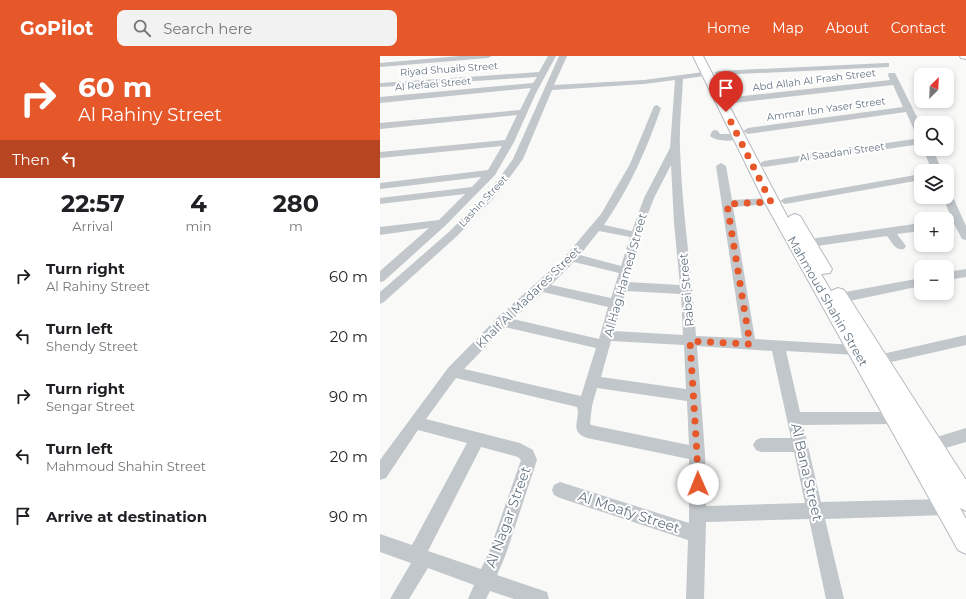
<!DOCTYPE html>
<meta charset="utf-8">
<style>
body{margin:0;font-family:Montserrat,sans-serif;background:#f2f2f2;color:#202124;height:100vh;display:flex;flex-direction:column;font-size:15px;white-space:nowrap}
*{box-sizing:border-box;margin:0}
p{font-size:13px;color:#757577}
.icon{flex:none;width:22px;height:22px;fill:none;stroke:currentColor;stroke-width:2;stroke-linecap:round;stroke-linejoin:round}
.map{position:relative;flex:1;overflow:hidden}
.drawer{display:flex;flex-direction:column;background:#fff;width:380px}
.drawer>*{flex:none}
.banner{background:#e6572a;color:#fff;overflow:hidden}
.needle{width:26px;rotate:24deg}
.fabs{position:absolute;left:534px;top:12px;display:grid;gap:8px}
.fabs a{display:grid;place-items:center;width:40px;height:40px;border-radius:8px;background:#fff;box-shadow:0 2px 6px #0003;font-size:20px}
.pin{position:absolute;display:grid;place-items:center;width:34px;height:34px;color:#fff;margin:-41px -17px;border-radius:50% 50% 50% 0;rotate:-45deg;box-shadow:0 0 4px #0007}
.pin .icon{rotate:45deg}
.me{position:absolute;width:44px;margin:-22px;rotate:359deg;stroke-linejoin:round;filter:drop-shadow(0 0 3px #0008)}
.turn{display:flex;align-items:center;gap:14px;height:84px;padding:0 12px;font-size:18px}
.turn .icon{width:52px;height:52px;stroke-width:2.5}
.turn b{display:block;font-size:28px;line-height:34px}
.then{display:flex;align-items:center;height:38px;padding:0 12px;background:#0003;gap:8px;font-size:15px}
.eta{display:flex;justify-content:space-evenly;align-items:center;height:68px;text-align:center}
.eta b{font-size:24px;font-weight:700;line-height:28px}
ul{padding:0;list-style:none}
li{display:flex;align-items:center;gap:12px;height:60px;padding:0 12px}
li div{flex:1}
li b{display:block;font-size:15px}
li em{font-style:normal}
header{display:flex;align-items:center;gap:24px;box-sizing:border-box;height:56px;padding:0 20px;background:#e6572a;color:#fff}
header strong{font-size:19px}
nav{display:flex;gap:22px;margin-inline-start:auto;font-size:14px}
.search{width:280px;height:36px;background:#f2f2f2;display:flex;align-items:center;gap:10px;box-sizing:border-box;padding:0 14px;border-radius:8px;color:#757577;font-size:15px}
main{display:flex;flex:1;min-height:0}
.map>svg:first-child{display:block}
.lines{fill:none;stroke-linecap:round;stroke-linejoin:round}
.secondary-casing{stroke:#b5babf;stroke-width:2}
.street{fill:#c2c7cb;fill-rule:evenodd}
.secondary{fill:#fff;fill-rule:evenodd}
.route{stroke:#e6572a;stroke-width:7;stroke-dasharray:0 12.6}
.labels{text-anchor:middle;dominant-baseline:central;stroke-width:4;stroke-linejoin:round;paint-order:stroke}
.far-street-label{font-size:10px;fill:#647482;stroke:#fff}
.street-label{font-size:12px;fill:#647482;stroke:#fff}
.near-street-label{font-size:14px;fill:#647482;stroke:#fff}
</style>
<header>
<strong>GoPilot</strong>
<div class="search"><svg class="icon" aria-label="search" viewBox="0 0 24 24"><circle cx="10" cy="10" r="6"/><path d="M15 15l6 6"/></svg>Search here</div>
<nav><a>Home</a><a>Map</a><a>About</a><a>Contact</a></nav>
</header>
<main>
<section class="drawer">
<div class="banner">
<div class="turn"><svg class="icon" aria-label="right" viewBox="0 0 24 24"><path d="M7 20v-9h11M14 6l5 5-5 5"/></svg><div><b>60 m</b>Al Rahiny Street</div></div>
<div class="then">Then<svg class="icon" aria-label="left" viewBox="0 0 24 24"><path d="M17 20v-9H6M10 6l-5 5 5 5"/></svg></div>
</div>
<div class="eta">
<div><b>22:57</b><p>Arrival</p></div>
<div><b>4</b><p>min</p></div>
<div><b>280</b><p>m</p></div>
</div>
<ul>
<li><svg class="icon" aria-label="right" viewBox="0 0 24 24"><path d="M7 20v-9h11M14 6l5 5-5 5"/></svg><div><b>Turn right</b><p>Al Rahiny Street</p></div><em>60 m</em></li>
<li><svg class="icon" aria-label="left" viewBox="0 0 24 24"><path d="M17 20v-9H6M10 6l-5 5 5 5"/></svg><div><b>Turn left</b><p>Shendy Street</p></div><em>20 m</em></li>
<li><svg class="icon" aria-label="right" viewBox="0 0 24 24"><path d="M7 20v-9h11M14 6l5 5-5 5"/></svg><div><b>Turn right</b><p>Sengar Street</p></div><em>90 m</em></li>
<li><svg class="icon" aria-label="left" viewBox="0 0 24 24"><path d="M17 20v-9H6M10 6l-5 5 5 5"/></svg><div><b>Turn left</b><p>Mahmoud Shahin Street</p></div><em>20 m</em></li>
<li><svg class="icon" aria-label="arrive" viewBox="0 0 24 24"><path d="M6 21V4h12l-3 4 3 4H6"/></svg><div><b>Arrive at destination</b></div><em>90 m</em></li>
</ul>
</section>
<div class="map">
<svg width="586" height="543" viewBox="0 0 586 543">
<rect width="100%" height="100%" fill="#f9f9f7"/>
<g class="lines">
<defs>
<g id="secondary">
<polygon points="313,0 323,0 408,162 410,160 415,158 420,160 452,213 450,217 441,218 451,235 458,232 464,234 586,424 586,455 580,452 586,463 586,498 578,494 384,145"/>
<polygon points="580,0 586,0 586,3 581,2"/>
</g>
</defs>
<use href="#secondary" class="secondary-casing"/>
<g class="street">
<polygon points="80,0 112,0 108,2 0,11 0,7"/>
<polygon points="168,0 176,0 156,37 134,86 115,119 66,169 4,225 0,226 0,215 49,172 0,179 0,171 59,164 85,138 0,148 0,142 92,131 101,121 0,133 0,127 108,114 122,90 0,102 0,96 125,84 137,59 0,73 0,67 140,54 151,32 0,47 0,41 153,27 157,21 0,31 0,27 159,16"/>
<path d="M179 0H187L174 29 264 24 331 15V19L303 23C302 46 299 70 300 93 302 156 312 218 316 280L362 282 336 110 341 107 346 110 352 144 391 142 396 145 391 148 353 151 375 283 476 289 481 290 483 294 481 298 476 299 406 295 420 356H515L520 357 522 362 520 367 515 368 423 369 441 446 566 443 572 445 574 451 572 457 566 459 445 463 464 543H446L429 463 326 466 324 543H306L308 484 180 442 174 439 172 434 174 429 180 426 309 467V403L207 382C188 375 201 363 197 351L76 322 46 363 140 387 153 394 157 404 126 498 117 519 167 536 169 543H134L110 535 106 543H88L94 529 48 512 29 543H10L31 507 0 496V478L32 489 87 387 38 374 6 422 0 424V404L68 312 117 262 183 203 221 158 250 108 274 50 277 49 281 52C267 93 249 133 224 169L252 175 264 142 290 92 295 24 264 28 172 34 143 103 127 125 112 144 77 180 4 246 0 248V236L70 175 104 140 120 121 133 103ZM291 109 294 167 300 229 248 226 266 163 274 142ZM219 175 250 181 241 210 200 199ZM194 206 239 217 231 242 171 229ZM246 235 301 238 303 279 234 275ZM163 236 228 251 219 283 133 263ZM125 271 216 292 201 340 84 313ZM231 285 304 289 306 333 221 321ZM317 290 392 295 411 382H381L376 384 373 389 376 394 381 396H414L425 447 326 450 325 398ZM217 332 307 345 309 389 211 369 210 367 212 350ZM101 391 138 401 141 404 109 496 101 513 48 495Z"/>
<polygon points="506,7 509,7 509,11 338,19 334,17 338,15"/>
<polygon points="509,17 515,17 541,69 541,81 536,78 526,56 368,78 363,75 368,72 523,51 513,29 354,47 350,44 354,41 510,24 508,19"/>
<path d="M335 74 338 75 340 78H359L364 81C358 86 336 86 330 80L332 75Z"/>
<polygon points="541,82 541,88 384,111 379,108 384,105"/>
<polygon points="543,93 553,93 562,115 552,115"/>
<polygon points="541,118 541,124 405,148 400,145 405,142"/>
<polygon points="567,136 572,139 586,170 586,184 582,183 573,166 563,141 567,141"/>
<path d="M541 167V175L517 178 526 190 524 193C515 195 512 186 507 180L430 191 426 190 424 187 426 184 430 183Z"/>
<polygon points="586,213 586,221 567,224 567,216"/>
<polygon points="541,222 541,230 460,247 456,245 454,242 456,239 460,237"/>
<polygon points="586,279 586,289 498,309 493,308 491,304 493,300 498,299"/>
<polygon points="586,372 586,386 552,396 547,394 544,389 547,384"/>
</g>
<use href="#secondary" class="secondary"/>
</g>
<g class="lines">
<polyline class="route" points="318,428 317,398 310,285 370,288 347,148 391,146 346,56"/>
</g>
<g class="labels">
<g class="far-street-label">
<text transform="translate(69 13) rotate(-4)">Riyad Shuaib Street</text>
<text transform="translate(434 24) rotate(-7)">Abd Allah Al Frash Street</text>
<text transform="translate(53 28) rotate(-5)">Al Refaei Street</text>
<text transform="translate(446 53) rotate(-8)">Ammar Ibn Yaser Street</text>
<text transform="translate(462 96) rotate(-8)">Al Saadani Street</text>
<text transform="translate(103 145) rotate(-47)">Lashin Street</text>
</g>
<g class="street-label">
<text transform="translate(245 219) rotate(-74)">Al Hag Hamed Street</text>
<text transform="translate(306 234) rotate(-95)">Rabei Street</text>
<text transform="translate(148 241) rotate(-44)">Khalf Al Madares Street</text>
<text transform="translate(448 245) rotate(60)">Mahmoud Shahin Street</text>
</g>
<g class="near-street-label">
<text transform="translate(427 416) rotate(77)">Al Bana Street</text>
<text transform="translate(249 456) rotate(18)">Al Moafy Street</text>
<text transform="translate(128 461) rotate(-70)">Al Nagar Street</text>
</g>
</g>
</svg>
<div class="fabs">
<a><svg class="needle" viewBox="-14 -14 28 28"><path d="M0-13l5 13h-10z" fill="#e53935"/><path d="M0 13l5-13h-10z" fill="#757577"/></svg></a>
<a><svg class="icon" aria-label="search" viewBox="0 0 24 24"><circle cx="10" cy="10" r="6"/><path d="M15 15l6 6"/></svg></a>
<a><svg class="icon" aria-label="layers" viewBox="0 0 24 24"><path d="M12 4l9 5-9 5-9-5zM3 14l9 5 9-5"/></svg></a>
<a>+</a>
<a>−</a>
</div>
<div class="pin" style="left:346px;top:56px;background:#d93025"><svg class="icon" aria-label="arrive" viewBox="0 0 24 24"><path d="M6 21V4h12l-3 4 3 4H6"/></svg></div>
<svg class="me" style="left:318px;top:428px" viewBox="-20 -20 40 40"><circle r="19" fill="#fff"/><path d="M0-13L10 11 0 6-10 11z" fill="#e6572a"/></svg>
</div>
</main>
